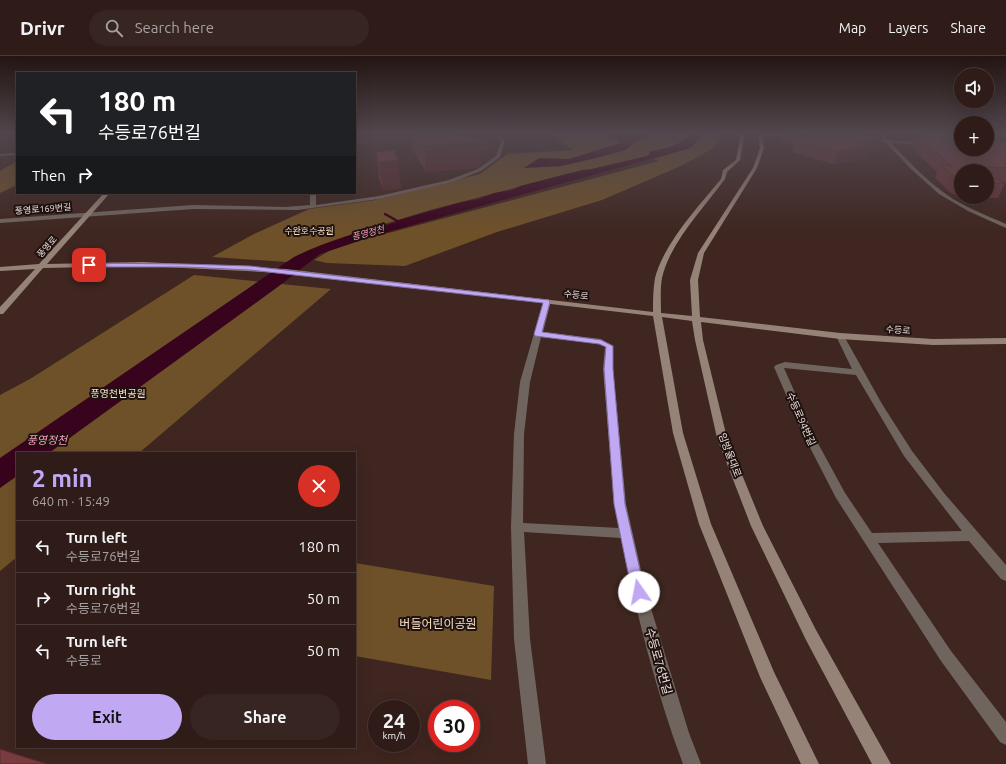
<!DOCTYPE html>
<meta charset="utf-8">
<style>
body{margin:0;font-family:Ubuntu,"Noto Sans KR",sans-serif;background:#372521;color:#f1f3f6;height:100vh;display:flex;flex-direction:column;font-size:15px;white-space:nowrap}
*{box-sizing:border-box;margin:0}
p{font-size:13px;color:#a7a1a2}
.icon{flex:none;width:22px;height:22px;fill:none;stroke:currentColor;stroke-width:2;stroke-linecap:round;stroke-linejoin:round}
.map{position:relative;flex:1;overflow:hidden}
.sheet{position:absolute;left:16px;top:396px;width:340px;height:296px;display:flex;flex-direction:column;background:#2f1c18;border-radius:0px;box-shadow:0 4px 16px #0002,0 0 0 1px #4a3a37}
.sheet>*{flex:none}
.hud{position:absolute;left:16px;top:16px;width:340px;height:122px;border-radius:0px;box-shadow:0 4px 16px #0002,0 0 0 1px #4a3a37;background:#202124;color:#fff;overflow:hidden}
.fabs{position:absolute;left:954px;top:12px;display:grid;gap:8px}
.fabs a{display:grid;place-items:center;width:40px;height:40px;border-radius:50%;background:#2f1c18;box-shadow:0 4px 16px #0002,0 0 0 1px #4a3a37;font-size:20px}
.speed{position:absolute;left:368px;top:644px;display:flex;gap:8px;font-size:20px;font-weight:700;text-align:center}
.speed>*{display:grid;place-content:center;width:52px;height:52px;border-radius:50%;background:#2f1c18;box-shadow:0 4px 16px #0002,0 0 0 1px #4a3a37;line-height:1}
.speed small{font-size:10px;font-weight:400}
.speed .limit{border:6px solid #d22;background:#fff;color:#111}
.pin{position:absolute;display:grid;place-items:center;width:34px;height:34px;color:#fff;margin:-17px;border-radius:8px;box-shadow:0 2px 6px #0006}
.me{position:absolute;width:44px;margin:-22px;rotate:348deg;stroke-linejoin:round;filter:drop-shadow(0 0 3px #0008)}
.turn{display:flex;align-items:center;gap:14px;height:84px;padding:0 16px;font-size:18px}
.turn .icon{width:52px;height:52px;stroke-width:2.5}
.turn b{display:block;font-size:28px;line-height:34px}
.then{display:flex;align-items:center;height:38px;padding:0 16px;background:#0003;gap:8px;font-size:15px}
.round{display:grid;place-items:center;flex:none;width:42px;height:42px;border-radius:21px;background:#372521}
.head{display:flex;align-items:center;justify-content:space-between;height:68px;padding:0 16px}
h1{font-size:24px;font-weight:700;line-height:30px;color:#c1a8f3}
.action{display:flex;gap:8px;margin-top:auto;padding:8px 16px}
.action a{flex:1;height:46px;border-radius:24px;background:#c1a8f3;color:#111;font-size:16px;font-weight:700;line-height:46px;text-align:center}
.action a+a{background:#372521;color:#f1f3f6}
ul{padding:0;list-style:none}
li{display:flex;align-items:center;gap:12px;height:52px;padding:0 16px;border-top:1px solid #4a3a37}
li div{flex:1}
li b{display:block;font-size:15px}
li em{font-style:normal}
header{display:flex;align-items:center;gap:24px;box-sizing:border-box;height:56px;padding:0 20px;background:#2f1c18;border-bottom:1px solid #4a3a37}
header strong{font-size:19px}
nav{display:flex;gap:22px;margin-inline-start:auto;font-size:14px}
.search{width:280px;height:36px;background:#372521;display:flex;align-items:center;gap:10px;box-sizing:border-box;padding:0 14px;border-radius:22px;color:#a7a1a2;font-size:15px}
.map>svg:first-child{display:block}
.green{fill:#6f5129}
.water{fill:#38031d}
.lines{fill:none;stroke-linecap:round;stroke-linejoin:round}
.stream{stroke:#38031d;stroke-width:2.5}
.street{fill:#70655e;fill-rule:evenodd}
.secondary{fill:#958378;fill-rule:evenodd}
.wall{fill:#683438;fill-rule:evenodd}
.shaded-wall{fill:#552a2e}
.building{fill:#793c41;stroke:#552a2e}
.route{fill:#c1a8f3;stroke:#7d6d9e}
.labels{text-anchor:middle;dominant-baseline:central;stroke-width:4;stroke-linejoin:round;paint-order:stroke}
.far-street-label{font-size:9px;fill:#efdeda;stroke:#1e1210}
.far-park-label{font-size:9px;fill:#f7dfc3;stroke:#1e1210}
.far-water-label{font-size:9px;font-style:italic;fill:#fba0c1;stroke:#1e1210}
.park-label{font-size:10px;fill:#f7dfc3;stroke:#1e1210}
.street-label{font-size:10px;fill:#efdeda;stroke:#1e1210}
.water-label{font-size:11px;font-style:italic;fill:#fba0c1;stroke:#1e1210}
.near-park-label{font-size:12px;fill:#f7dfc3;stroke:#1e1210}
.near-street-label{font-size:12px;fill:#efdeda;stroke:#1e1210}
</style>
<header>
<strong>Drivr</strong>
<div class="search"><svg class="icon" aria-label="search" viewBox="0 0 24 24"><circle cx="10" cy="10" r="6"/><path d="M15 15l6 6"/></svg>Search here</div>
<nav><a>Map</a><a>Layers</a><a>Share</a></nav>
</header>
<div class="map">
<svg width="1006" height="708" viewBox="0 0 1006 708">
<rect width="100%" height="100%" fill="#3f2620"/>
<g class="green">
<path d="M549 77H687L688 80C676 92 659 92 646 100L538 126 430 154 352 178 287 206 212 201 254 178 309 153 375 144 480 118 507 98 573 94Z"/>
<polygon points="697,77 720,77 724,81 710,94 683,109 602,144 497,176 405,210 327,207 314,204 329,195 362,184 659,105 653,103 693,91 699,80"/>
<polygon points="17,105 17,129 0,137 0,115"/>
<polygon points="194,219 331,233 139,397 17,397 17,501 0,515 0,339 30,323"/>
<polygon points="355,507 494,530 491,624 355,600"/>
</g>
<g class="water">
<polygon points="595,77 648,77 625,94 596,102 561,110 524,112 539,102 569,103 620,87 617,83 609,80 614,79"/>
<path d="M685 77H698L699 80 694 88 687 93 373 180 320 198 279 230 49 397H17V420L0 432V402L294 201C328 184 360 176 397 166L396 165 462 146 479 143 494 137 512 134 520 130 582 114 592 113 648 100 650 98 649 96 651 95C667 92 674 92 688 81V78Z"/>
</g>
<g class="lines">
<polyline class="stream" points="385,158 401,167"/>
<g class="street">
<polygon points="492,77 496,77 505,85 500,101 481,115 452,126 379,143 298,154 193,153 0,167 0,163 193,149 285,151 310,149 310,137 316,137 316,149 379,140 449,124 478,113 496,100 501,85"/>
<path d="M878 77H882L889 84 925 87 924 89 891 87C910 107 930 128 953 143 970 153 988 160 1006 168V172L968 155 939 138 911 113 886 87 866 84H884Z"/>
<polygon points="914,77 961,80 961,82 942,82"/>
<polygon points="993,77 1006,79 1006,81 994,78"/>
<polygon points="759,78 794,79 796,80 760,80"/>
<polygon points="17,97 17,99 0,100 0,98"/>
<path d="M544 243H547L551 245 543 276 601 283 613 290V313L626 448 646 536 689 677 701 708H683C656 636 636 556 621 482L524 476 530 583 546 708H528L514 583 511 471 514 378 520 326ZM541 281 599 288 605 291 603 313 614 448 619 472 523 467 524 378 530 326Z"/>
<path d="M840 277 844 280 882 348 912 395 944 437 1006 509V525L1001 523 969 485 878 487 951 595 1006 666V689L1000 686 941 605 836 442 804 380 774 311 776 309 785 306 852 313 836 280ZM784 312 856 319 904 400 962 475 872 477 845 437 814 380Z"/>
</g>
<path class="secondary" d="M741 77H745L740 104 727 116 725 123C704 152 670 186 662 222 660 234 661 245 661 257L692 260 690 224 698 197 753 112 760 92 758 77H762L764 92 757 112 704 197 698 224 700 261 840 277 933 283 1006 282V288L933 289 840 283 701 266 703 284 727 382 763 470 816 574 891 708H872L806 584 751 470 717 382 695 284 692 265 662 261 683 377 711 468 774 616 819 708H801L760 621 699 468 673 377 653 260 286 217 143 210 43 212 3 258H0V251L35 213 0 215V211L39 208 104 137H110L47 208 143 206 286 213 653 256C653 245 653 233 655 222 664 187 698 151 721 123L723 114 736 104Z"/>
</g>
<g class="wall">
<polygon points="355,77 489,77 489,95 481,95 481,109 476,112 426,116 412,93 411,85 355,88"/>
<polygon points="506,77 539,77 539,79 509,81"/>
<polygon points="777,77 859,77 882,83 878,95 868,96 866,103 833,108 792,96 794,89 782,86 780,82 781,78"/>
<path d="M915 79 1006 88V126H1003L1005 127 998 142H962L951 137 935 122 937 116 911 91ZM961 115H987V141H961Z"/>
<polygon points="376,96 401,132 383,134 379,122"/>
</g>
<g class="shaded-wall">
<polygon points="355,77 411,77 411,85 355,88"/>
<polygon points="438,77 489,77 489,95 481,95 481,109 476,112 426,116 424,90"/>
<polygon points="510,77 539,77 539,79 509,81"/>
<polygon points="882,83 878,95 868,96 866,103 833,108 837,95 856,87"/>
<polygon points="398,104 401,132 383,134 379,106"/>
</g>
<g class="building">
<polygon points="415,77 445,77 481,83 475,86 424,90"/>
<polygon points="797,77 859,77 882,83 856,87 871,90 837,95 796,84 812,81"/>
<polygon points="915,79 961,82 961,93 987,93 987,83 998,84 1006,88 1006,112 969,110 980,115 961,115 961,124 957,122 940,108 953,111"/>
<polygon points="394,94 398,104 379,106 376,96"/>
<polygon points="987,118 1005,127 987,127"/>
<polygon points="0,693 47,708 0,708"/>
</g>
<linearGradient id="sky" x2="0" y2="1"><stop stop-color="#231512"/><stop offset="0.44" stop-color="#52474e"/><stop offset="1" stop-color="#52474e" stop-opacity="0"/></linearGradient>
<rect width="1006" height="176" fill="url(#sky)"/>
<polygon class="route" points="87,207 186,208 250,210 549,244 550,246 542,276 601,284 613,290 613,313 625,448 645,536 643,540 639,541 634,540 632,536 614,448 604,313 606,291 599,288 535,280 534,278 543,247 250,214 186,211 89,211 86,209"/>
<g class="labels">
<g class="far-street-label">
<text transform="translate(43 153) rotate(-4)">풍영로169번길</text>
<text transform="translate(47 191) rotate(-49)">풍영로</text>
<text transform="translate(576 239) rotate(7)">수등로</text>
<text transform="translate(898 274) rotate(4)">수등로</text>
</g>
<g class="far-park-label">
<text x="309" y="175">수완호수공원</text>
</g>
<g class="far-water-label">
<text transform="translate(368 177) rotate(-15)">풍영정천</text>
</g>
<g class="park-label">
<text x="118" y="337">풍영천변공원</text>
</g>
<g class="street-label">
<text transform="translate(801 363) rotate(66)">수등로94번길</text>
<text transform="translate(730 399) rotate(69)">임방울대로</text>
</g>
<g class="water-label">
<text x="47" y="384">풍영정천</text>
</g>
<g class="near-park-label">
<text x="438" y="567">버들어린이공원</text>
</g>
<g class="near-street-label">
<text transform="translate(659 605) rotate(74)">수등로76번길</text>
</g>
</g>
</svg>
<div class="fabs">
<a><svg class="icon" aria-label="sound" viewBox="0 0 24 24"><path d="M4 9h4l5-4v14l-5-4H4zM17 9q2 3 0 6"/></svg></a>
<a>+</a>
<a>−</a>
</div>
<div class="speed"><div>24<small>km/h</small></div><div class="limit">30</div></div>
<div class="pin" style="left:89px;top:209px;background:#d93025"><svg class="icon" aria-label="arrive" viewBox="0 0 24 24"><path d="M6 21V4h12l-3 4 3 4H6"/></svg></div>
<svg class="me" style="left:639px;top:536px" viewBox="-20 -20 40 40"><circle r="19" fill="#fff"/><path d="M0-13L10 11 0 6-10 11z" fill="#c1a8f3"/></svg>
<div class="hud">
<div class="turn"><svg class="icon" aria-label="left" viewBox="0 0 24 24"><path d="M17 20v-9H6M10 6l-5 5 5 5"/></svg><div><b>180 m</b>수등로76번길</div></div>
<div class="then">Then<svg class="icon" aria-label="right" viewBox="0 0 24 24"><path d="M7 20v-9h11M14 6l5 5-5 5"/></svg></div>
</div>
<section class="sheet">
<div class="head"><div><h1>2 min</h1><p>640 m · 15:49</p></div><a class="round" style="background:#d93025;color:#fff"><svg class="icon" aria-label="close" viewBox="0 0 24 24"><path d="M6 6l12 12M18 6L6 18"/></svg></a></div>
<ul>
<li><svg class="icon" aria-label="left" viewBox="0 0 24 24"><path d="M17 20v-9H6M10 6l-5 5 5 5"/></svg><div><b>Turn left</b><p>수등로76번길</p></div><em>180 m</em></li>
<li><svg class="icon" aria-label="right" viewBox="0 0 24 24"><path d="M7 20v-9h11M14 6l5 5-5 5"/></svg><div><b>Turn right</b><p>수등로76번길</p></div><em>50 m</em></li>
<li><svg class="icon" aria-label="left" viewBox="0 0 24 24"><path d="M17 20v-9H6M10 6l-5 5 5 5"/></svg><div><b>Turn left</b><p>수등로</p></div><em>50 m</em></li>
</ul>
<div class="action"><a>Exit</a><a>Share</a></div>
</section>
</div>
